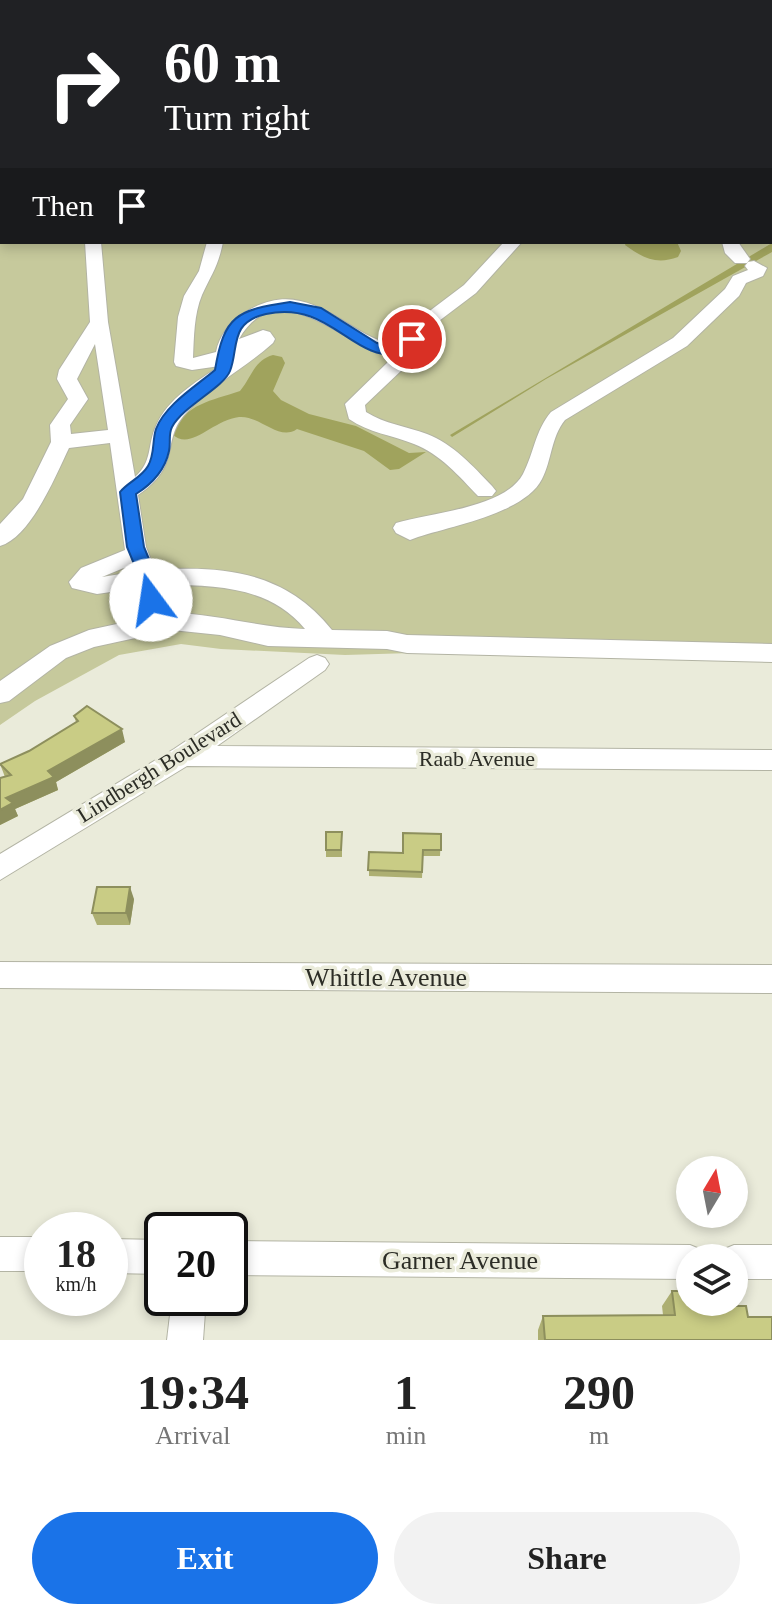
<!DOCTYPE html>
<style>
body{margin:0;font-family:Georgia,serif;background:#f2f2f2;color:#222;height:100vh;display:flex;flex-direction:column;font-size:30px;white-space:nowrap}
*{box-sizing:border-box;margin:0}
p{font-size:26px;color:#767676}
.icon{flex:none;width:44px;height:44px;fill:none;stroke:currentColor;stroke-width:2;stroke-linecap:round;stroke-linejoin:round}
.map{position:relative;height:1340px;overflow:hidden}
.drawer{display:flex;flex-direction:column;background:#fff;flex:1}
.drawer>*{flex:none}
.guide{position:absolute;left:0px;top:0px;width:772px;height:244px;box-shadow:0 4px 12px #0003;background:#202124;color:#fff;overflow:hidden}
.needle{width:52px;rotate:10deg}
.fabs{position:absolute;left:676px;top:1156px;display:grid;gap:16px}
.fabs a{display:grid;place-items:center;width:72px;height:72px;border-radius:50%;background:#fff;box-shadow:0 4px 12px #0003;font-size:40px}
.speed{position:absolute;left:24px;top:1212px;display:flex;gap:16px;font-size:40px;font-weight:700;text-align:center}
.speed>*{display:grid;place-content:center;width:104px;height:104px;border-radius:50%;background:#fff;box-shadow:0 4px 12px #0003;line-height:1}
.speed small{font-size:20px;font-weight:400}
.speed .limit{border:4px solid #111;border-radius:12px;background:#fff;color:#111}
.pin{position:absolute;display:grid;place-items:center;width:68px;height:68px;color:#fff;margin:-34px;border:4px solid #fff;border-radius:50%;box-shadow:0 2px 8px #0007}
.me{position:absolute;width:88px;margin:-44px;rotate:346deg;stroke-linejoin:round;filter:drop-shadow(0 0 6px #0008)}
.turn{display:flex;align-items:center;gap:28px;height:168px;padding:0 32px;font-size:36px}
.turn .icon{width:104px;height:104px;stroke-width:2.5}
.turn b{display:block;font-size:56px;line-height:68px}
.then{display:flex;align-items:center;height:76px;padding:0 32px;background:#0003;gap:16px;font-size:30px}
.eta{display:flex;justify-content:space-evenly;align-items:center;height:136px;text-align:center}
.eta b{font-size:48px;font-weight:700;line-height:56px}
.button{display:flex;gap:16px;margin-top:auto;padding:16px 32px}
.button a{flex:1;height:92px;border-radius:48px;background:#1a73e8;color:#fff;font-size:32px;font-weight:700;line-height:92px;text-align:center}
.button a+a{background:#f2f2f2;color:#222}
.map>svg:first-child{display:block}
.green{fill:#c6c99c;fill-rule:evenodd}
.water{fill:#a0a35d}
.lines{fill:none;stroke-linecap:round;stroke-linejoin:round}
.minor-casing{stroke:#b3b4a4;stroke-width:2}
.minor{fill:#fff;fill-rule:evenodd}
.wall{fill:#adaf72}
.shaded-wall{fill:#8d8f5d}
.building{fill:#c9cc85;stroke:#8d8f5d;stroke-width:2}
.route{fill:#1a73e8;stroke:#114b97;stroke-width:2}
.labels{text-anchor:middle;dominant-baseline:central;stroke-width:7;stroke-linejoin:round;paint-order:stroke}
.street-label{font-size:22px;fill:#2c2d26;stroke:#eaebda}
.near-street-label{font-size:26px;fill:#2c2d26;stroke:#eaebda}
</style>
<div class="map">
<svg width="772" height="1340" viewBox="0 0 772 1340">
<rect width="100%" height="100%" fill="#eaebda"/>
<path class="green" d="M0 0H772V658L478 651 345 655 221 649 181 644 119 655 35 701 0 725ZM2 2H770V242H2Z"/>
<g class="water">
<path d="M626 242H677L681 251 678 257C656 265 643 258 625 245Z"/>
<polygon points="772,243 772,252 546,379 452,437 450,435"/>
<path d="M273 355 282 357 285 363 273 391 281 400 309 414 356 426 409 453 426 452 399 469 390 470 364 451 297 429C279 442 260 415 239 417 212 420 191 452 172 434 186 403 211 401 240 391 252 377 254 360 273 355Z"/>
</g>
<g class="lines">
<defs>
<g id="minor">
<polygon points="347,0 359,0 360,2 346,2"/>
<rect x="770" y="104" width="2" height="9"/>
<rect x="770" y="134" width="2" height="10"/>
<polygon points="2,164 2,174 0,175 0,165"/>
<path d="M85 242H101L108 322 135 477C153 461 147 445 156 426 167 399 197 381 220 366L192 370 176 366 174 362 178 317 184 296 199 271 207 242H223C218 267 212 273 202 295 194 314 194 337 193 358L216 352C219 336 230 322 244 313 307 272 343 334 394 345L419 319 464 285 504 242H522L476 293 431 327 407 352 404 368 365 405 366 412C385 424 406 426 427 434 453 444 473 466 492 486L496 491 492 496H478C459 476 440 454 414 444 392 435 369 433 349 419L345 404 388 362V355C342 345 278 271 239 339L263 330 270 332 275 339 273 343C245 368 211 385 186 413 160 441 183 465 138 495L146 547 155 570C224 565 286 572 332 630L387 631 407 635 772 644V662L407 653 387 649 268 646 220 635 172 630 94 647 66 658 9 701 0 703V681L50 646 89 630 149 617 138 588 97 594 72 588 69 582 81 568 125 550 110 443 69 448C56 475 31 537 0 546V524L23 499 51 442 50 425 68 399 57 379 59 370 90 322ZM95 344 108 430 71 434 70 425 88 399 77 379ZM131 565 133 572 102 577ZM168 585C219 585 271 588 305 629 259 628 215 613 170 613L160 586Z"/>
<polygon points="722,242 738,242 750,259 747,263 735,263 725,253"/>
<path d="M754 261 767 268 763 276 746 283 739 296 687 346 565 420C551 437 552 460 542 479 525 513 452 526 418 537L410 540 396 533 393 528 396 523C429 513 505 508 523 474 534 453 535 431 551 412L673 338 725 289 733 276 748 270 745 266 748 262Z"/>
<polygon points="317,655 325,658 329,664 325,670 217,746 772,750 772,770 187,766 0,880 0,854 174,749 309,658"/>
<polygon points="0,962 772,965 772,993 0,988"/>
<rect x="0" y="1237" width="42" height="34"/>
<polygon points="110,1239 162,1240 162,1274 110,1273"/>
<polygon points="230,1241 690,1245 702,1250 705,1258 690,1258 690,1279 230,1275"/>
<polygon points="734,1245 772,1245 772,1279 734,1279 734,1258 719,1258 722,1250"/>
<polygon points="172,1298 206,1298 203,1340 167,1340"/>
</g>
</defs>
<use href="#minor" class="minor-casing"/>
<use href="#minor" class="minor"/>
</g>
<g class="wall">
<polygon points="74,716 125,742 56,782 58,790 15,809 18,816 0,825 5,777 0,764 29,751 76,722"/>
<rect x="326" y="832" width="16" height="25"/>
<polygon points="441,834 440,856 423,856 422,878 369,876 369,852 403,853"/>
<polygon points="134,899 130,925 97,925 92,913"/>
<polygon points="672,1291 730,1306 748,1317 772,1340 538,1340 538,1330 543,1316 663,1315 662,1306"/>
</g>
<g class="shaded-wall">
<polygon points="122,729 125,742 56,782 58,790 15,809 18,816 0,825 0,810 6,798 48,771"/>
<polygon points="130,887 134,899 130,925 126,913"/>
</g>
<g class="building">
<polygon points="87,706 122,729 48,771 54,777 6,798 13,803 0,810 0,778 11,775 0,764 29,751 78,721 74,716"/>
<polygon points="326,832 342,832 341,850 326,850"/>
<polygon points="403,833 441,834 441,850 423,850 422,872 368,870 369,852 403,853"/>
<polygon points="97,887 130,887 126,913 92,913"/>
<polygon points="672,1291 690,1291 690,1302 729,1302 730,1306 746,1306 748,1317 772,1317 772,1340 545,1340 543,1316 675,1315"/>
</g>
<path class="route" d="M290 302 321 308 377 343 395 346 407 336 419 339 403 354C351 363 332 300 266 314 229 322 239 348 230 371 223 388 183 406 172 427 168 435 171 443 169 451 165 470 152 484 136 494L144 547 156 576 160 600 151 606 145 604 139 576 127 547 120 492C128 482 141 478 148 466 155 454 152 441 156 429 165 405 196 386 215 370 224 315 237 310 290 302Z"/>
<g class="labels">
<g class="street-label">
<text x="477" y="758">Raab Avenue</text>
<text transform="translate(159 767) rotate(-32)">Lindbergh Boulevard</text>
</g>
<g class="near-street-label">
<text x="386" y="977">Whittle Avenue</text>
<text x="460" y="1260">Garner Avenue</text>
</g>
</g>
</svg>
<div class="fabs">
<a><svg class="needle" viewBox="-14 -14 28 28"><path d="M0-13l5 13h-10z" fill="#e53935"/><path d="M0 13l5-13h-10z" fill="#767676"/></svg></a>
<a><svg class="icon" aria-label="layers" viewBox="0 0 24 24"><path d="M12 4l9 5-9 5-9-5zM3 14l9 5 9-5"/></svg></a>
</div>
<div class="speed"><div>18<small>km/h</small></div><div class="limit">20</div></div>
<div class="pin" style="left:412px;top:339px;background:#d93025"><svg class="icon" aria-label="arrive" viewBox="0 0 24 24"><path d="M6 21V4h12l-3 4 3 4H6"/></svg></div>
<svg class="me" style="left:151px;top:600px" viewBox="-20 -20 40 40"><circle r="19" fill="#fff"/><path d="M0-13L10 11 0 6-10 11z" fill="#1a73e8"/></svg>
<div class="guide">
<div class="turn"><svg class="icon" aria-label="right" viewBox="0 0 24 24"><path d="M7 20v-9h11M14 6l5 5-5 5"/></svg><div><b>60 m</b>Turn right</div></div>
<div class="then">Then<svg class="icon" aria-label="arrive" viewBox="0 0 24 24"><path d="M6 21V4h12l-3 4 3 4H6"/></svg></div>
</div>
</div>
<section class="drawer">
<div class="eta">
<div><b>19:34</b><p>Arrival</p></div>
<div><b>1</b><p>min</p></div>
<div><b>290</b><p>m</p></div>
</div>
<div class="button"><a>Exit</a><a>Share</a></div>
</section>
